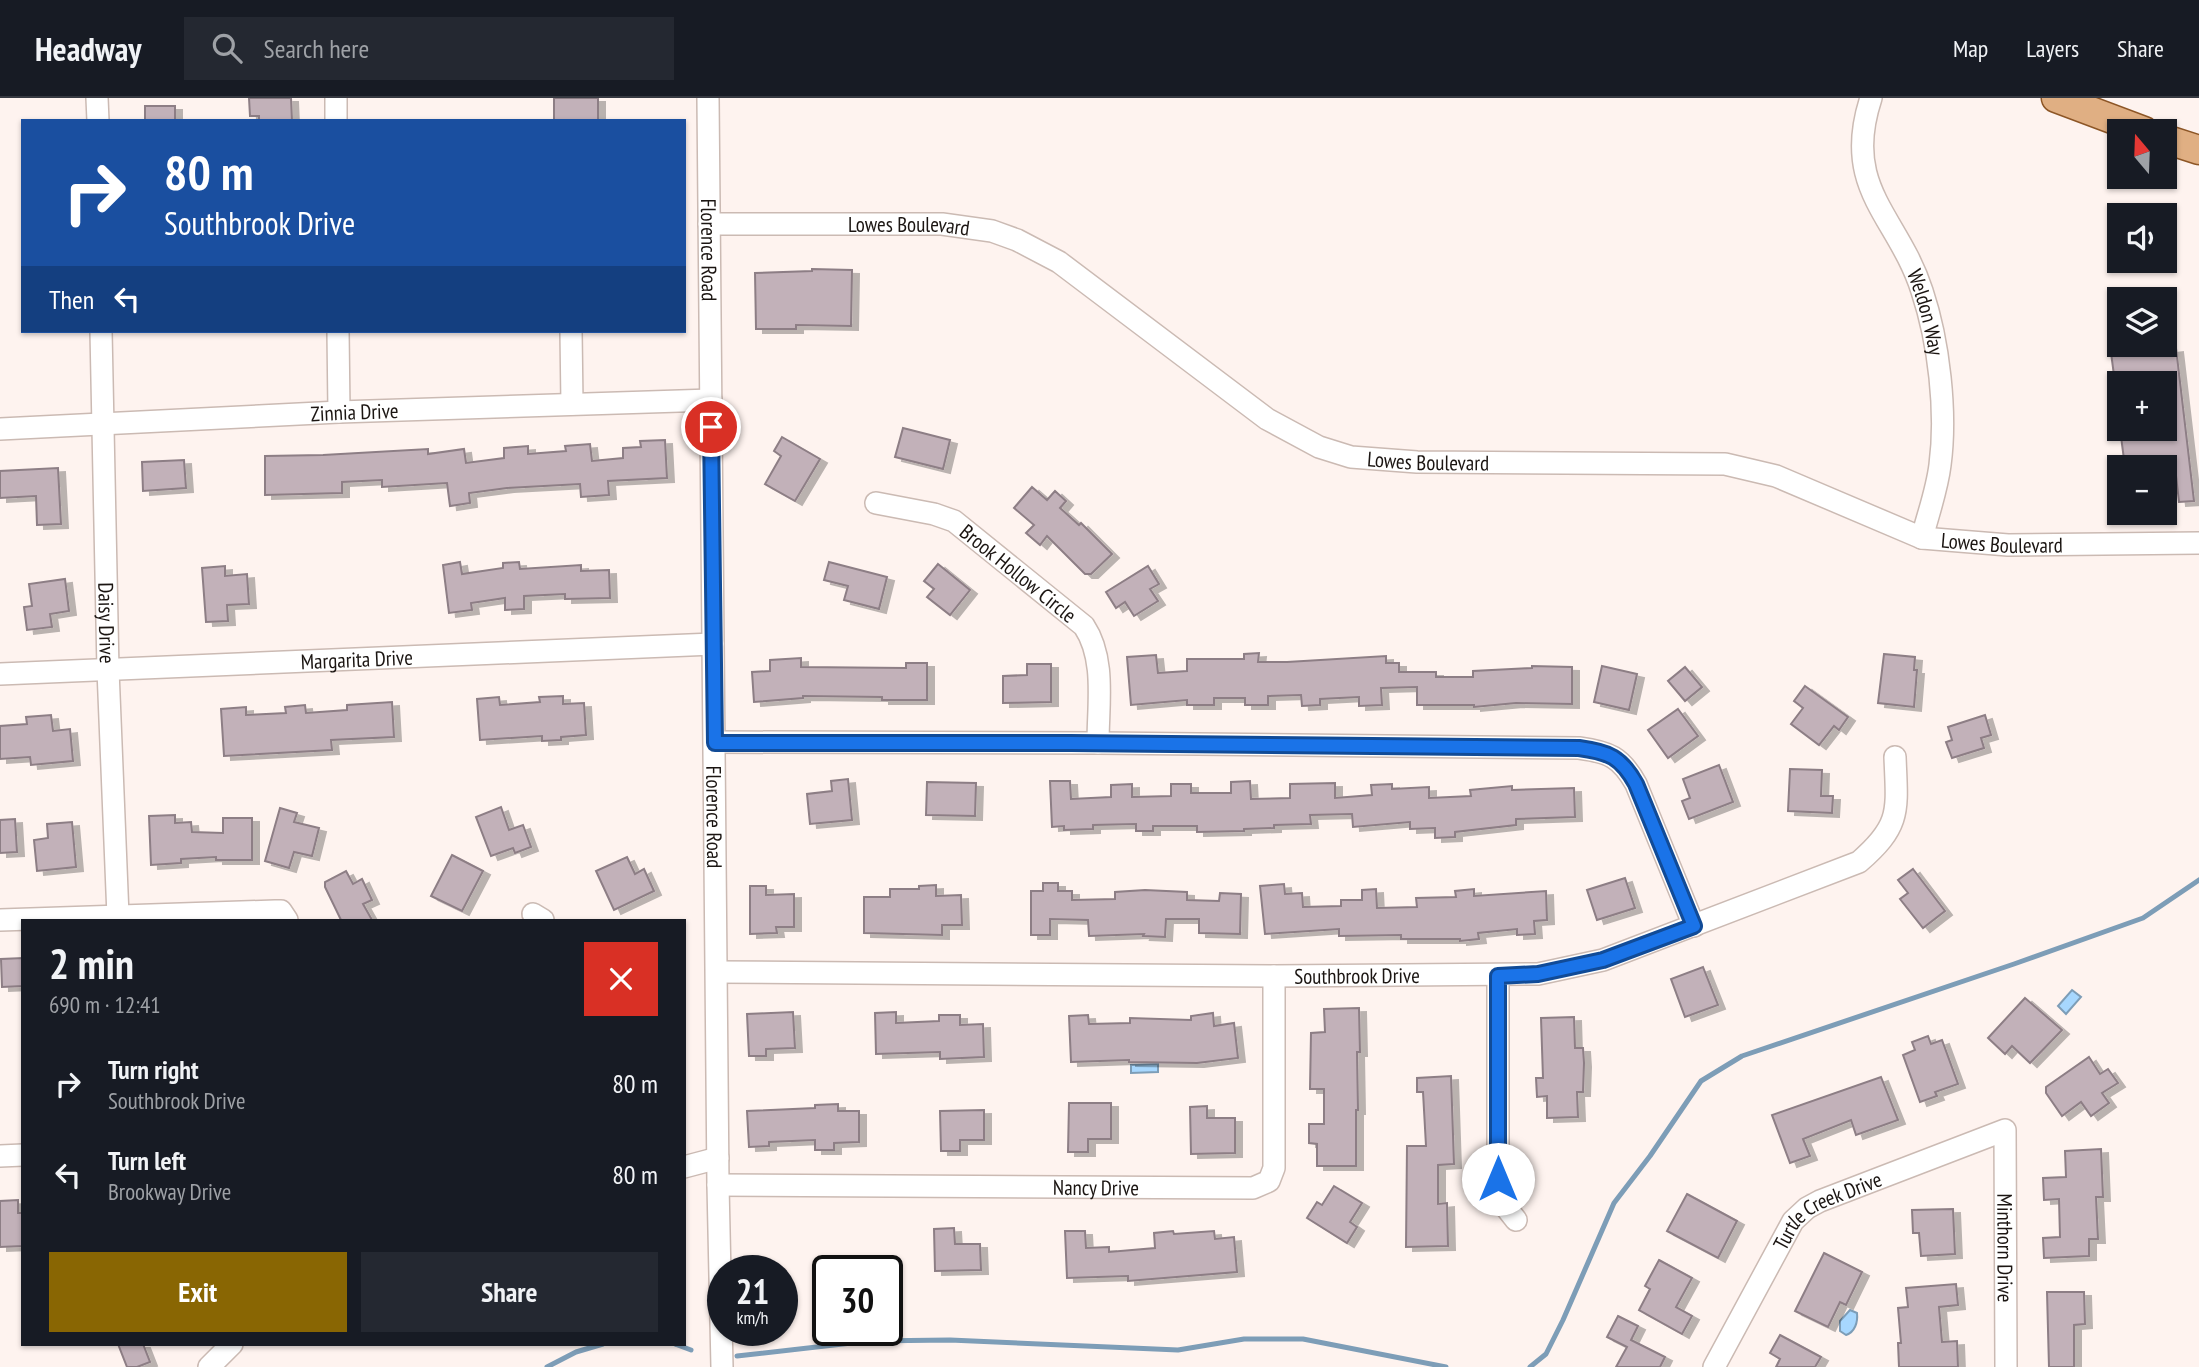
<!DOCTYPE html>
<meta charset="utf-8">
<style>
body{margin:0;font-family:"PT Sans Narrow",sans-serif;background:#242831;color:#f1f3f6;height:100vh;display:flex;flex-direction:column;font-size:26px;white-space:nowrap}
*{box-sizing:border-box;margin:0}
p{font-size:23px;color:#9ea1a6}
.icon{flex:none;width:38px;height:38px;fill:none;stroke:currentColor;stroke-width:2;stroke-linecap:round;stroke-linejoin:round}
.map{position:relative;flex:1;overflow:hidden}
.sheet{position:absolute;left:21px;top:821px;width:665px;height:427px;display:flex;flex-direction:column;background:#171b24;border-radius:0px;box-shadow:0 2px 5px #0004}
.sheet>*{flex:none}
.hud{position:absolute;left:21px;top:21px;width:665px;height:214px;border-radius:0px;box-shadow:0 2px 5px #0004;background:#1a4fa0;color:#fff;overflow:hidden}
.needle{width:46px;rotate:341deg}
.buttons{position:absolute;left:2107px;top:21px;display:grid;gap:14px}
.buttons a{display:grid;place-items:center;width:70px;height:70px;border-radius:0px;background:#171b24;box-shadow:0 2px 5px #0004;font-size:35px}
.speed{position:absolute;left:707px;top:1157px;display:flex;gap:14px;font-size:35px;font-weight:700;text-align:center}
.speed>*{display:grid;place-content:center;width:91px;height:91px;border-radius:50%;background:#171b24;box-shadow:0 2px 5px #0004;line-height:1}
.speed small{font-size:18px;font-weight:400}
.speed .limit{border:4px solid #111;border-radius:10px;background:#fff;color:#111}
.pin{position:absolute;display:grid;place-items:center;width:60px;height:60px;color:#fff;margin:-30px;border:4px solid #fff;border-radius:50%;box-shadow:0 2px 7px #0007}
.me{position:absolute;width:77px;margin:-38px;rotate:0deg;stroke-linejoin:round;filter:drop-shadow(0 0 5px #0008)}
.turn{display:flex;align-items:center;gap:24px;height:147px;padding:0 28px;font-size:32px}
.turn .icon{width:91px;height:91px;stroke-width:2.5}
.turn b{display:block;font-size:49px;line-height:60px}
.then{display:flex;align-items:center;height:66px;padding:0 28px;background:#0003;gap:14px;font-size:26px}
.round{display:grid;place-items:center;flex:none;width:74px;height:74px;border-radius:0px;background:#242831}
.headline{display:flex;align-items:center;justify-content:space-between;height:119px;padding:0 28px}
h1{font-size:42px;font-weight:800;line-height:52px}
.cta{display:flex;gap:14px;margin-top:auto;padding:14px 28px}
.cta a{flex:1;height:80px;border-radius:0px;background:#896603;color:#fff;font-size:28px;font-weight:800;line-height:80px;text-align:center}
.cta a+a{background:#242831;color:#f1f3f6}
ul{padding:0;list-style:none}
li{display:flex;align-items:center;gap:21px;height:91px;padding:0 28px}
li div{flex:1}
li b{display:block;font-size:26px}
li em{font-style:normal}
header{display:flex;align-items:center;gap:42px;box-sizing:border-box;height:98px;padding:0 35px;background:#171b24;border-bottom:2px solid #363941}
header strong{font-size:33px}
nav{display:flex;gap:38px;margin-inline-start:auto;font-size:24px}
.search{width:490px;height:63px;background:#242831;display:flex;align-items:center;gap:18px;box-sizing:border-box;padding:0 24px;border-radius:0px;color:#9ea1a6;font-size:26px}
.map>svg:first-child{display:block}
.water{fill:#a7d7fe;stroke:#7d9db7;stroke-width:2}
.lines{fill:none;stroke-linecap:round;stroke-linejoin:round}
.stream{stroke:#7d9db7;stroke-width:5}
.building{fill:#c2b1b9;stroke:#8d7e85;stroke-width:2;filter:url(#shadow)}
.minor-casing{stroke:#cbbab3;stroke-width:24}
.major-casing{stroke:#8d5626;stroke-width:31}
.minor{stroke:#fff;stroke-width:21}
.major{stroke:#e0af83;stroke-width:28}
.route-casing{stroke:#114b97;stroke-width:18}
.route{stroke:#1a73e8;stroke-width:12}
.labels{text-anchor:middle;dominant-baseline:central;stroke-width:6;stroke-linejoin:round;paint-order:stroke}
.street-label{font-size:21px;fill:#1b1512;stroke:#fff}
</style>
<header>
<strong>Headway</strong>
<div class="search"><svg class="icon" aria-label="search" viewBox="0 0 24 24"><circle cx="10" cy="10" r="6"/><path d="M15 15l6 6"/></svg>Search here</div>
<nav><a>Map</a><a>Layers</a><a>Share</a></nav>
</header>
<div class="map">
<svg width="2199" height="1269" viewBox="0 0 2199 1269">
<defs>
<filter id="shadow"><feDropShadow dx="7" dy="4" stdDeviation="0" flood-color="#0004"/></filter>
</defs>
<rect width="100%" height="100%" fill="#fef3ef"/>
<g class="water">
<polygon points="2072,892 2081,899 2066,916 2058,908"/>
<polygon points="1158,966 1158,974 1131,975 1131,967"/>
<path d="M1850 1212 1857 1215C1858 1224 1855 1234 1846 1237L1840 1233V1223Z"/>
</g>
<g class="lines">
<g class="stream">
<polyline points="675,1246 691,1252"/>
<polyline points="737,1258 869,1243 950,1242 1178,1252 1244,1241 1303,1241 1446,1269"/>
<polyline points="547,1269 576,1254 603,1246"/>
<polyline points="1530,1269 1546,1256 1563,1222 1614,1105 1650,1058 1701,983 1742,958 2014,866 2143,820 2199,782"/>
</g>
</g>
<g class="building">
<polygon points="249,0 291,0 292,23 259,23 259,18 250,18"/>
<rect x="554" y="0" width="44" height="23"/>
<rect x="145" y="8" width="30" height="15"/>
<polygon points="812,171 852,172 851,228 796,227 796,231 756,231 755,175 812,173"/>
<polygon points="2110,247 2137,247 2138,255 2176,250 2194,403 2179,404 2175,369 2125,369 2120,331 2171,331 2165,285 2115,285"/>
<polygon points="903,330 950,342 943,371 895,359"/>
<polygon points="782,339 820,361 795,403 765,386 781,358 774,353"/>
<polygon points="665,342 667,380 608,383 609,397 581,399 580,386 507,390 469,395 470,405 450,408 447,385 382,389 382,382 342,384 342,395 265,397 265,358 323,357 428,351 428,356 464,351 466,365 504,360 504,350 528,348 528,356 566,353 565,348 590,346 592,363 623,360 623,350 641,349 640,343"/>
<polygon points="184,362 186,390 143,393 142,364"/>
<polygon points="58,370 61,426 37,427 36,398 0,400 0,373"/>
<polygon points="1032,389 1047,402 1055,393 1066,403 1060,410 1079,427 1081,425 1112,456 1091,476 1085,476 1047,438 1040,447 1026,435 1034,427 1014,410"/>
<polygon points="460,464 462,476 503,470 503,465 519,464 520,471 581,467 581,473 609,472 610,500 565,501 565,496 524,498 524,511 505,512 505,500 471,505 472,512 449,515 443,467"/>
<polygon points="829,464 887,479 879,511 844,502 848,488 824,482"/>
<polygon points="938,466 970,492 950,517 927,499 934,491 924,483"/>
<polygon points="225,468 225,478 247,476 249,506 227,507 228,523 206,524 202,470"/>
<polygon points="1148,468 1159,486 1150,491 1158,503 1134,518 1125,504 1116,510 1106,494"/>
<polygon points="65,481 69,513 50,516 52,529 27,532 24,509 32,508 29,486"/>
<polygon points="1259,555 1258,564 1287,564 1386,558 1386,565 1399,565 1399,574 1436,574 1436,579 1473,579 1473,573 1532,570 1532,568 1572,569 1572,606 1516,605 1474,609 1474,607 1417,607 1417,589 1381,590 1382,607 1359,608 1359,599 1320,601 1320,607 1302,608 1301,597 1268,598 1268,607 1245,607 1245,600 1214,600 1214,607 1187,607 1187,602 1131,607 1127,559 1156,557 1158,575 1187,573 1187,561 1244,561 1244,556"/>
<polygon points="1884,556 1915,559 1914,572 1917,572 1914,609 1878,605"/>
<polygon points="801,560 801,569 906,570 906,565 927,565 927,602 882,602 882,599 803,598 803,600 754,604 752,574 770,573 770,562"/>
<polygon points="1027,566 1051,566 1051,604 1003,605 1003,578 1027,577"/>
<polygon points="1602,568 1637,576 1629,612 1594,604"/>
<polygon points="1685,569 1702,589 1685,603 1668,583"/>
<polygon points="1805,588 1848,619 1839,632 1834,628 1819,647 1791,626 1803,610 1794,603"/>
<polygon points="563,598 563,606 584,605 586,637 561,639 561,642 542,643 542,638 480,642 477,601 499,599 500,607 540,604 539,599"/>
<polygon points="392,604 394,639 331,642 332,652 224,658 221,611 246,609 246,617 286,615 285,609 305,607 306,615 347,612 347,607"/>
<polygon points="1678,611 1698,638 1668,660 1648,632"/>
<polygon points="51,617 53,633 70,631 73,663 31,667 30,659 0,661 0,628 27,626 26,619"/>
<polygon points="1985,617 1991,637 1981,640 1984,650 1952,660 1946,644 1952,642 1948,629"/>
<polygon points="1719,667 1733,704 1689,721 1682,703 1690,700 1683,681"/>
<polygon points="1790,671 1822,672 1821,698 1833,698 1832,715 1788,713"/>
<polygon points="848,681 852,722 810,726 807,696 832,693 831,683"/>
<polygon points="1050,683 1070,683 1071,701 1111,699 1111,687 1132,686 1132,699 1171,698 1171,686 1191,686 1191,695 1231,695 1231,684 1250,683 1251,701 1290,700 1290,686 1335,685 1335,700 1372,697 1371,687 1392,686 1392,691 1429,689 1429,700 1471,698 1470,692 1512,688 1512,692 1574,690 1575,719 1516,721 1516,727 1455,734 1455,739 1435,740 1435,730 1410,731 1410,724 1353,729 1352,716 1310,717 1311,726 1274,727 1274,730 1244,731 1244,733 1197,734 1197,728 1153,728 1153,733 1136,733 1136,726 1093,727 1093,731 1064,732 1064,728 1052,729"/>
<polygon points="927,684 976,685 975,718 926,717"/>
<polygon points="501,709 509,732 523,727 531,749 515,755 513,750 491,758 476,719"/>
<polygon points="280,710 297,715 294,724 319,730 312,758 294,754 289,770 265,763"/>
<polygon points="175,717 175,725 191,724 192,734 223,735 223,720 252,720 252,762 216,762 216,759 181,761 181,765 151,767 149,718"/>
<polygon points="15,721 17,754 0,755 0,722"/>
<polygon points="72,724 76,769 37,773 34,742 48,740 47,726"/>
<polygon points="452,757 483,773 462,813 431,798"/>
<polygon points="627,759 635,776 644,771 654,793 614,812 596,773"/>
<polygon points="1913,771 1945,813 1923,830 1900,801 1908,795 1898,782"/>
<polygon points="346,773 353,786 362,781 372,802 363,806 372,822 341,822 325,789 325,784"/>
<polygon points="1625,780 1635,810 1597,822 1587,792"/>
<polygon points="1043,785 1058,785 1058,793 1072,793 1072,802 1115,801 1115,794 1145,792 1187,794 1187,802 1219,803 1220,795 1241,796 1240,836 1199,835 1199,821 1166,821 1165,839 1143,838 1144,836 1089,838 1088,822 1050,821 1050,837 1031,837 1031,793 1043,793"/>
<polygon points="1284,786 1285,796 1302,795 1303,809 1341,808 1341,802 1362,802 1362,792 1376,791 1377,810 1417,809 1416,800 1456,799 1455,793 1474,791 1474,798 1546,793 1547,822 1534,823 1535,836 1517,837 1517,831 1478,835 1479,841 1460,843 1460,841 1401,841 1401,837 1339,838 1339,831 1265,836 1260,788"/>
<polygon points="936,787 936,798 961,797 962,827 942,827 942,837 864,835 864,799 890,799 890,791 919,791 919,788"/>
<polygon points="750,788 766,788 766,797 794,796 794,829 776,829 777,835 750,836"/>
<polygon points="23,860 23,888 2,889 1,861"/>
<polygon points="1703,869 1718,907 1685,919 1671,881"/>
<polygon points="2025,900 2062,932 2030,965 2012,948 2005,956 1988,940"/>
<polygon points="1359,910 1360,954 1357,954 1358,1012 1356,1012 1356,1068 1317,1068 1317,1046 1309,1045 1309,1026 1324,1026 1324,991 1310,991 1311,935 1325,934 1324,911"/>
<polygon points="793,914 795,950 766,951 766,958 749,958 747,916"/>
<polygon points="896,914 896,925 939,923 939,917 960,917 960,927 983,926 984,959 940,961 940,954 876,956 875,915"/>
<polygon points="1213,915 1214,928 1234,925 1238,960 1197,965 1129,964 1129,962 1071,964 1069,918 1088,917 1089,926 1130,925 1130,920 1191,922 1191,918"/>
<polygon points="1574,919 1575,950 1583,950 1584,965 1583,994 1577,994 1578,1019 1547,1020 1547,998 1537,999 1536,980 1543,980 1541,920"/>
<polygon points="1928,938 1931,946 1942,942 1958,986 1935,994 1937,998 1920,1004 1903,957 1915,952 1912,944"/>
<polygon points="2089,959 2100,976 2108,971 2118,985 2102,995 2109,1005 2091,1018 2081,1004 2062,1018 2046,995 2046,989"/>
<polygon points="1451,978 1454,1066 1438,1067 1438,1106 1447,1105 1448,1148 1406,1149 1407,1048 1426,1048 1423,994 1417,994 1417,980"/>
<polygon points="1881,979 1898,1022 1856,1037 1851,1022 1803,1041 1810,1058 1790,1065 1772,1017"/>
<polygon points="1069,1005 1111,1005 1111,1041 1088,1041 1088,1054 1068,1054"/>
<polygon points="838,1006 838,1013 859,1013 859,1044 834,1045 834,1052 815,1052 815,1042 769,1044 769,1048 749,1049 747,1013 815,1010 815,1007"/>
<polygon points="1207,1008 1207,1020 1235,1020 1235,1055 1191,1056 1190,1009"/>
<polygon points="984,1012 984,1042 960,1042 960,1053 941,1053 940,1013"/>
<polygon points="2101,1051 2103,1099 2096,1099 2098,1141 2089,1141 2089,1158 2044,1160 2043,1140 2060,1139 2059,1101 2044,1102 2043,1080 2066,1079 2065,1053"/>
<polygon points="1334,1088 1362,1105 1350,1124 1357,1129 1347,1145 1307,1120 1317,1104 1322,1107"/>
<polygon points="1687,1096 1737,1123 1718,1160 1667,1133"/>
<polygon points="18,1102 18,1115 23,1115 23,1148 0,1149 0,1103"/>
<polygon points="1953,1111 1955,1156 1921,1158 1919,1135 1913,1135 1912,1112"/>
<polygon points="954,1130 955,1146 980,1146 981,1172 935,1173 934,1131"/>
<polygon points="1065,1133 1085,1133 1086,1150 1109,1149 1109,1154 1155,1150 1154,1135 1173,1133 1174,1136 1214,1133 1215,1141 1234,1139 1237,1174 1128,1183 1128,1178 1067,1180"/>
<polygon points="1824,1155 1862,1174 1846,1207 1840,1204 1828,1229 1795,1213"/>
<polygon points="1659,1162 1692,1180 1676,1209 1692,1218 1682,1236 1639,1212 1650,1191 1645,1188"/>
<polygon points="1956,1186 1958,1207 1939,1209 1942,1244 1957,1243 1958,1269 1899,1269 1898,1245 1901,1245 1898,1210 1908,1209 1906,1190"/>
<polygon points="2047,1194 2084,1194 2085,1226 2074,1227 2074,1269 2049,1269"/>
<polygon points="1618,1218 1638,1228 1631,1242 1665,1259 1660,1269 1616,1269 1627,1249 1607,1239"/>
<polygon points="1780,1237 1821,1259 1815,1269 1776,1269 1780,1261 1770,1255"/>
<polygon points="118,1246 143,1246 150,1264 137,1269 127,1269"/>
</g>
<g class="lines">
<defs>
<g id="minor">
<polyline points="97,0 98,23"/>
<polyline points="336,0 336,23"/>
<path id="s1" d="M708 0 718 1087 722 1269"/>
<path id="s2" d="M1871 0C1841 91 1898 118 1922 193 1939 244 1947 314 1940 367 1937 392 1928 416 1922 440"/>
<path id="s3" d="M709 126H942L992 133 1017 142 1059 164 1267 321 1319 349 1351 359 1417 364 1725 366 1776 378 1922 440 2008 447 2199 445"/>
<path id="s4" d="M101 233 108 572 118 818"/>
<polyline points="338,233 339,314"/>
<polyline points="571,233 572,306"/>
<path id="s5" d="M0 331 339 314 711 302"/>
<path id="s6" d="M876 405 934 416 954 423 1084 528C1106 561 1098 606 1098 645"/>
<path id="s7" d="M0 576 713 546"/>
<path d="M715 644 1098 645 1579 650C1609 654 1621 659 1636 686L1694 828"/>
<polyline points="533,816 543,822"/>
<polyline points="0,822 275,813 281,813 287,822"/>
<path id="s8" d="M717 874 1274 878 1538 876 1603 862 1859 764C1902 727 1897 712 1895 659"/>
<polyline points="1498,878 1498,1081 1501,1103 1516,1122"/>
<polyline points="0,1058 23,1057"/>
<polyline points="684,1069 718,1060"/>
<path id="s9" d="M718 1087 1253 1090 1269 1083 1274 1070V878"/>
<polyline points="209,1269 232,1246"/>
<path id="s10" d="M1714 1269 1793 1123 1807 1110 1820 1103 2005 1032 2006 1269"/>
</g>
<g id="major">
<polyline points="2056,0 2144,33"/>
<polyline points="2165,41 2199,52"/>
</g>
</defs>
<use href="#minor" class="minor-casing"/>
<use href="#major" class="major-casing"/>
<use href="#minor" class="minor"/>
<use href="#major" class="major"/>
</g>
<g class="lines">
<defs>
<path id="route" d="M711 329 715 645H1071L1579 650C1609 654 1621 659 1636 686L1694 828 1603 862 1538 876 1498 878V1081"/>
</defs>
<use href="#route" class="route-casing"/>
<use href="#route" class="route"/>
</g>
<g class="labels">
<g class="street-label">
<text stroke="none"><textPath href="#s3" startOffset="200">Lowes Boulevard</textPath></text>
<text stroke="none"><textPath href="#s1" startOffset="152">Florence Road</textPath></text>
<text stroke="none"><textPath href="#s2" startOffset="229">Weldon Way</textPath></text>
<text stroke="none"><textPath href="#s5" startOffset="355">Zinnia Drive</textPath></text>
<text stroke="none"><textPath href="#s3" startOffset="788">Lowes Boulevard</textPath></text>
<text stroke="none"><textPath href="#s3" startOffset="1376">Lowes Boulevard</textPath></text>
<text stroke="none"><textPath href="#s6" startOffset="163">Brook Hollow Circle</textPath></text>
<text stroke="none"><textPath href="#s4" startOffset="292">Daisy Drive</textPath></text>
<text stroke="none"><textPath href="#s7" startOffset="357">Margarita Drive</textPath></text>
<text stroke="none"><textPath href="#s1" startOffset="719">Florence Road</textPath></text>
<text stroke="none"><textPath href="#s8" startOffset="640">Southbrook Drive</textPath></text>
<text stroke="none"><textPath href="#s9" startOffset="378">Nancy Drive</textPath></text>
<text stroke="none"><textPath href="#s10" startOffset="200">Turtle Creek Drive</textPath></text>
<text stroke="none"><textPath href="#s10" startOffset="516">Minthorn Drive</textPath></text>
</g>
</g>
</svg>
<div class="buttons">
<a><svg class="needle" viewBox="-14 -14 28 28"><path d="M0-13l5 13h-10z" fill="#e53935"/><path d="M0 13l5-13h-10z" fill="#9ea1a6"/></svg></a>
<a><svg class="icon" aria-label="sound" viewBox="0 0 24 24"><path d="M4 9h4l5-4v14l-5-4H4zM17 9q2 3 0 6"/></svg></a>
<a><svg class="icon" aria-label="layers" viewBox="0 0 24 24"><path d="M12 4l9 5-9 5-9-5zM3 14l9 5 9-5"/></svg></a>
<a>+</a>
<a>−</a>
</div>
<div class="speed"><div>21<small>km/h</small></div><div class="limit">30</div></div>
<div class="pin" style="left:711px;top:329px;background:#d93025"><svg class="icon" aria-label="arrive" viewBox="0 0 24 24"><path d="M6 21V4h12l-3 4 3 4H6"/></svg></div>
<svg class="me" style="left:1498px;top:1081px" viewBox="-20 -20 40 40"><circle r="19" fill="#fff"/><path d="M0-13L10 11 0 6-10 11z" fill="#1a73e8"/></svg>
<div class="hud">
<div class="turn"><svg class="icon" aria-label="right" viewBox="0 0 24 24"><path d="M7 20v-9h11M14 6l5 5-5 5"/></svg><div><b>80 m</b>Southbrook Drive</div></div>
<div class="then">Then<svg class="icon" aria-label="left" viewBox="0 0 24 24"><path d="M17 20v-9H6M10 6l-5 5 5 5"/></svg></div>
</div>
<section class="sheet">
<div class="headline"><div><h1>2 min</h1><p>690 m · 12:41</p></div><a class="round" style="background:#d93025;color:#fff"><svg class="icon" aria-label="close" viewBox="0 0 24 24"><path d="M6 6l12 12M18 6L6 18"/></svg></a></div>
<ul>
<li><svg class="icon" aria-label="right" viewBox="0 0 24 24"><path d="M7 20v-9h11M14 6l5 5-5 5"/></svg><div><b>Turn right</b><p>Southbrook Drive</p></div><em>80 m</em></li>
<li><svg class="icon" aria-label="left" viewBox="0 0 24 24"><path d="M17 20v-9H6M10 6l-5 5 5 5"/></svg><div><b>Turn left</b><p>Brookway Drive</p></div><em>80 m</em></li>
</ul>
<div class="cta"><a>Exit</a><a>Share</a></div>
</section>
</div>
